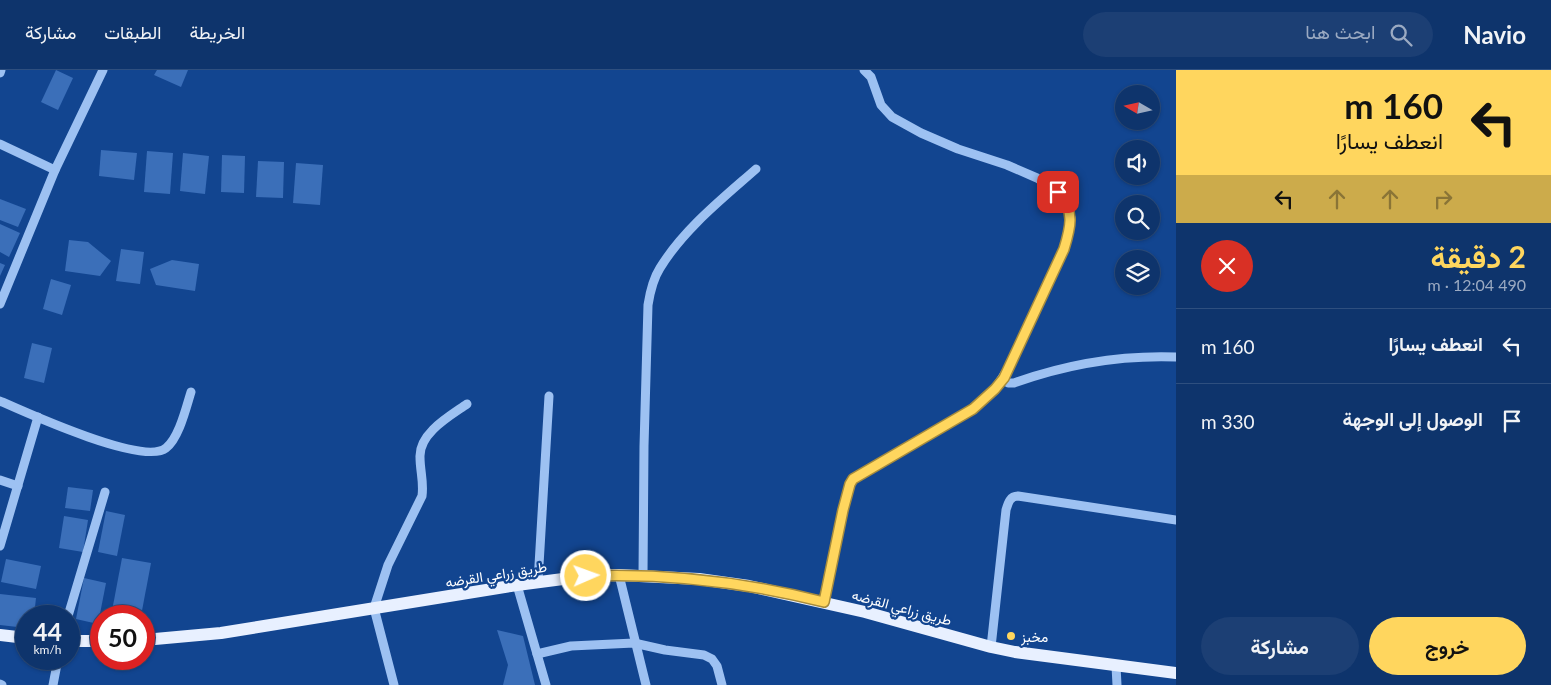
<!DOCTYPE html>
<html lang="ar">
<meta charset="utf-8">
<style>
body{margin:0;font-family:Lato,Vazirmatn,sans-serif;background:#1c3f74;color:#f1f3f6;direction:rtl;height:100vh;display:flex;flex-direction:column;font-size:19px;white-space:nowrap}
*{box-sizing:border-box;margin:0}
p{font-size:16px;color:#9baac2}
.icon{flex:none;width:28px;height:28px;fill:none;stroke:currentColor;stroke-width:2;stroke-linecap:round;stroke-linejoin:round}
.map{position:relative;flex:1;overflow:hidden;direction:ltr}
.side{display:flex;flex-direction:column;background:#0e346c;width:375px}
.side>*{flex:none}
.banner{background:#ffd65e;color:#111;overflow:hidden}
.needle{width:32px;rotate:279deg}
.fabs{position:absolute;left:1115px;top:15px;display:grid;gap:10px}
.fabs a{display:grid;place-items:center;width:45px;height:45px;border-radius:50%;background:#0e346c;box-shadow:0 1px 4px #0004,0 0 0 1px #2e4f7f;font-size:25px}
.speed{position:absolute;left:15px;top:535px;display:flex;gap:10px;font-size:25px;font-weight:700;text-align:center}
.speed>*{display:grid;place-content:center;width:65px;height:65px;border-radius:50%;background:#0e346c;box-shadow:0 1px 4px #0004,0 0 0 1px #2e4f7f;line-height:1}
.speed small{font-size:12px;font-weight:400}
.speed .limit{border:8px solid #d22;background:#fff;color:#111}
.pin{position:absolute;display:grid;place-items:center;width:42px;height:42px;color:#fff;margin:-21px;border-radius:10px;box-shadow:0 2px 8px #0006}
.me{position:absolute;width:55px;margin:-28px;rotate:88deg;stroke-linejoin:round;filter:drop-shadow(0 0 4px #0008)}
.turn{display:flex;align-items:center;gap:18px;height:105px;padding:0 25px;font-size:22px}
.turn .icon{width:65px;height:65px;stroke-width:2.5}
.turn b{display:block;font-size:35px;line-height:42px}
.lanes{display:flex;align-items:center;height:48px;padding:0 25px;background:#0003;justify-content:center;gap:25px;direction:ltr}
.lanes .off{opacity:.35}
.round{display:grid;place-items:center;flex:none;width:52px;height:52px;border-radius:26px;background:#1c3f74}
.headline{display:flex;align-items:center;justify-content:space-between;height:85px;padding:0 25px}
h1{font-size:30px;font-weight:700;line-height:38px;color:#ffd65e}
.button{display:flex;gap:10px;margin-top:auto;padding:10px 25px}
.button a{flex:1;height:58px;border-radius:30px;background:#ffd65e;color:#111;font-size:20px;font-weight:700;line-height:58px;text-align:center}
.button a+a{background:#1c3f74;color:#f1f3f6}
ul{padding:0;list-style:none}
li{display:flex;align-items:center;gap:15px;height:75px;padding:0 25px;border-top:1px solid #2e4f7f}
li div{flex:1}
li b{display:block;font-size:19px}
li em{font-style:normal}
header{display:flex;align-items:center;gap:30px;box-sizing:border-box;height:70px;padding:0 25px;background:#0e346c;border-bottom:1px solid #2e4f7f}
header strong{font-size:24px}
nav{display:flex;gap:28px;margin-inline-start:auto;font-size:18px}
.search{width:350px;height:45px;background:#1c3f74;display:flex;align-items:center;gap:12px;box-sizing:border-box;padding:0 18px;border-radius:28px;color:#9baac2;font-size:19px}
main{display:flex;flex:1;min-height:0}
.map>svg:first-child{display:block}
.building{fill:#3b6fb9}
.lines{fill:none;stroke-linecap:round;stroke-linejoin:round}
.minor{stroke:#9dc1f2;stroke-width:9}
.major{stroke:#e8f0ff;stroke-width:12}
.route-casing{stroke:#a68b3d;stroke-width:12}
.route{stroke:#ffd65e;stroke-width:9}
.poi-dot{fill:#ffd65e;stroke:#124590;stroke-width:2}
.labels{text-anchor:middle;dominant-baseline:central;stroke-width:4.5;stroke-linejoin:round;paint-order:stroke}
.street-label{font-size:14px;fill:#fff;stroke:#124590}
.poi-label{font-size:14px;fill:#fff;stroke:#124590;text-anchor:start}
</style>
<header>
<strong>Navio</strong>
<div class="search"><svg class="icon" aria-label="search" viewBox="0 0 24 24"><circle cx="10" cy="10" r="6"/><path d="M15 15l6 6"/></svg>ابحث هنا</div>
<nav><a>الخريطة</a><a>الطبقات</a><a>مشاركة</a></nav>
</header>
<main>
<section class="side">
<div class="banner">
<div class="turn"><svg class="icon" aria-label="left" viewBox="0 0 24 24"><path d="M17 20v-9H6M10 6l-5 5 5 5"/></svg><div><b>160 m</b>انعطف يسارًا</div></div>
<div class="lanes"><svg class="icon" aria-label="left" viewBox="0 0 24 24"><path d="M17 20v-9H6M10 6l-5 5 5 5"/></svg><svg class="icon off" aria-label="ahead" viewBox="0 0 24 24"><path d="M12 20V5M6 11l6-6 6 6"/></svg><svg class="icon off" aria-label="ahead" viewBox="0 0 24 24"><path d="M12 20V5M6 11l6-6 6 6"/></svg><svg class="icon off" aria-label="right" viewBox="0 0 24 24"><path d="M7 20v-9h11M14 6l5 5-5 5"/></svg></div>
</div>
<div class="headline"><div><h1>2 دقيقة</h1><p>490 m · 12:04</p></div><a class="round" style="background:#d93025;color:#fff"><svg class="icon" aria-label="close" viewBox="0 0 24 24"><path d="M6 6l12 12M18 6L6 18"/></svg></a></div>
<ul>
<li><svg class="icon" aria-label="left" viewBox="0 0 24 24"><path d="M17 20v-9H6M10 6l-5 5 5 5"/></svg><div><b>انعطف يسارًا</b></div><em>160 m</em></li>
<li><svg class="icon" aria-label="arrive" viewBox="0 0 24 24"><path d="M6 21V4h12l-3 4 3 4H6"/></svg><div><b>الوصول إلى الوجهة</b></div><em>330 m</em></li>
</ul>
<div class="button"><a>خروج</a><a>مشاركة</a></div>
</section>
<div class="map">
<svg width="1176" height="615" viewBox="0 0 1176 615">
<rect width="100%" height="100%" fill="#124590"/>
<g class="building">
<polygon points="56,0 73,8 58,40 41,32"/>
<polygon points="157,0 188,0 181,17 154,5"/>
<polygon points="101,80 137,83 134,110 99,106"/>
<polygon points="147,81 173,83 170,124 144,122"/>
<polygon points="183,83 209,86 205,124 180,121"/>
<polygon points="222,85 245,86 244,123 221,122"/>
<polygon points="258,91 284,92 283,128 256,127"/>
<polygon points="296,93 323,95 320,135 293,133"/>
<polygon points="0,129 26,139 18,157 0,150"/>
<polygon points="0,154 20,163 9,187 0,182"/>
<polygon points="69,170 88,172 111,191 100,206 65,201"/>
<polygon points="121,179 144,182 140,214 116,211"/>
<polygon points="172,190 199,194 195,221 156,215 150,199"/>
<polygon points="0,193 5,195 0,206"/>
<polygon points="51,209 71,215 62,245 43,239"/>
<polygon points="32,273 52,278 44,313 24,308"/>
<polygon points="68,417 93,420 90,441 65,438"/>
<polygon points="106,441 125,445 117,486 98,482"/>
<polygon points="64,446 88,450 83,482 59,478"/>
<polygon points="122,488 151,493 141,546 111,546"/>
<polygon points="6,489 41,496 36,519 1,512"/>
<polygon points="84,508 106,513 98,554 76,549"/>
<polygon points="0,524 36,528 34,546 26,546 26,558 0,555"/>
<polygon points="497,560 523,566 535,615 503,615 508,595"/>
</g>
<g class="lines">
<g class="minor">
<polyline points="0,3 1,0"/>
<polyline points="0,74 55,100"/>
<polyline points="0,234 55,100 103,0"/>
<path d="M1004 308 1008 313H1014C1067 294 1120 285 1176 287"/>
<path d="M0 331C27 343 144 396 166 378 179 368 186 338 191 322"/>
<polyline points="0,410 18,416"/>
<polyline points="0,476 38,347"/>
<polyline points="619,505 646,615"/>
<path d="M643 506 644 376 648 235C650 222 653 209 660 198 684 159 722 129 756 99"/>
<polyline points="538,512 549,326"/>
<polyline points="517,515 546,615"/>
<polyline points="824,532 843,440 850,414 853,409 973,339 995,319 1009,297 1064,179 1070,158 1071,148 1068,137 1063,128 1051,117 1037,108 1007,95 958,79 921,63 892,47 881,35 871,7 864,0"/>
<polyline points="68,546 105,422"/>
<path d="M991 577 1006 440C1008 433 1010 426 1018 426L1176 450"/>
<polyline points="537,584 571,576 634,573 665,580 704,585 712,589 717,596 722,615"/>
<polyline points="1116,596 1117,615"/>
<polyline points="0,614 2,615"/>
<polyline points="53,615 58,589"/>
<path d="M394 615 374 538 388 495 422 426C424 412 420 401 420 387 419 363 450 346 467 334"/>
</g>
<g class="major">
<polyline points="0,565 26,568"/>
<polyline points="144,570 221,563 517,515 586,506 619,505 699,509 749,516 865,542 991,577 1015,582 1176,603"/>
<polyline points="69,571 101,571"/>
</g>
</g>
<g class="lines">
<defs>
<path id="route" d="M586 506C666 503 745 512 824 532L843 440 850 414 853 409 973 339 995 319 1004 308 1064 179C1071 156 1075 142 1058 122"/>
</defs>
<use href="#route" class="route-casing"/>
<use href="#route" class="route"/>
</g>
<circle class="poi-dot" cx="1011" cy="566" r="5"/>
<g class="labels">
<g class="street-label">
<text transform="translate(496 504) rotate(-9)">طريق زراعي القرضه</text>
<text transform="translate(902 537) rotate(15)">طريق زراعي القرضه</text>
</g>
<g class="poi-label">
<text x="1021" y="566">مخبز</text>
</g>
</g>
</svg>
<div class="fabs">
<a><svg class="needle" viewBox="-14 -14 28 28"><path d="M0-13l5 13h-10z" fill="#e53935"/><path d="M0 13l5-13h-10z" fill="#9baac2"/></svg></a>
<a><svg class="icon" aria-label="sound" viewBox="0 0 24 24"><path d="M4 9h4l5-4v14l-5-4H4zM17 9q2 3 0 6"/></svg></a>
<a><svg class="icon" aria-label="search" viewBox="0 0 24 24"><circle cx="10" cy="10" r="6"/><path d="M15 15l6 6"/></svg></a>
<a><svg class="icon" aria-label="layers" viewBox="0 0 24 24"><path d="M12 4l9 5-9 5-9-5zM3 14l9 5 9-5"/></svg></a>
</div>
<div class="speed"><div>44<small>km/h</small></div><div class="limit">50</div></div>
<div class="pin" style="left:1058px;top:122px;background:#d93025"><svg class="icon" aria-label="arrive" viewBox="0 0 24 24"><path d="M6 21V4h12l-3 4 3 4H6"/></svg></div>
<svg class="me" style="left:586px;top:506px" viewBox="-20 -20 40 40"><circle r="17" fill="#ffd65e" stroke="#fff" stroke-width="3"/><path d="M0-11L8 9 0 5-8 9z" fill="#fff"/></svg>
</div>
</main>
